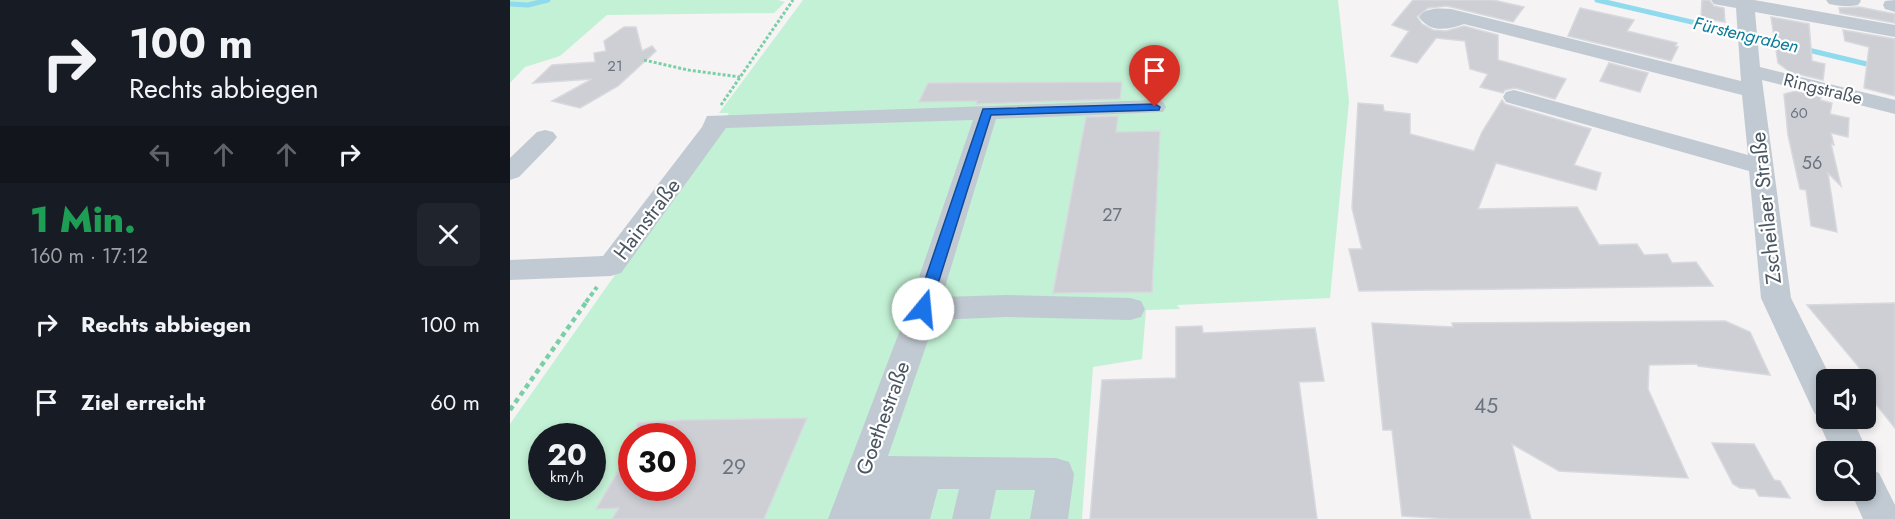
<!DOCTYPE html>
<html lang="de">
<meta charset="utf-8">
<style>
body{margin:0;font-family:Jost,sans-serif;background:#20242c;color:#f1f3f6;height:100vh;display:flex;flex-direction:column;font-size:22px;white-space:nowrap}
*{box-sizing:border-box;margin:0}
p{font-size:20px;color:#9ea1a6}
.icon{flex:none;width:33px;height:33px;fill:none;stroke:currentColor;stroke-width:2;stroke-linecap:round;stroke-linejoin:round}
.map{position:relative;flex:1;overflow:hidden}
.details{display:flex;flex-direction:column;background:#171b24;width:510px}
.details>*{flex:none}
.guide{background:#171b24;color:#f1f3f6;overflow:hidden}
.fabs{position:absolute;left:1306px;top:369px;display:grid;gap:12px}
.fabs a{display:grid;place-items:center;width:60px;height:60px;border-radius:9px;background:#171b24;box-shadow:0 3px 9px #0003;font-size:30px}
.speed{position:absolute;left:18px;top:423px;display:flex;gap:12px;font-size:30px;font-weight:700;text-align:center}
.speed>*{display:grid;place-content:center;width:78px;height:78px;border-radius:50%;background:#171b24;box-shadow:0 3px 9px #0003;line-height:1}
.speed small{font-size:15px;font-weight:400}
.speed .limit{border:9px solid #d22;background:#fff;color:#111}
.pin{position:absolute;display:grid;place-items:center;width:51px;height:51px;color:#fff;margin:-62px -26px;border-radius:50% 50% 50% 0;rotate:-45deg;box-shadow:0 0 6px #0007}
.pin .icon{rotate:45deg}
.me{position:absolute;width:66px;margin:-33px;rotate:17deg;stroke-linejoin:round;filter:drop-shadow(0 0 4px #0008)}
.turn{display:flex;align-items:center;gap:21px;height:126px;padding:0 30px;font-size:27px}
.turn .icon{width:78px;height:78px;stroke-width:2.5}
.turn b{display:block;font-size:42px;line-height:51px}
.lanes{display:flex;align-items:center;height:57px;padding:0 30px;background:#0003;justify-content:center;gap:30px;direction:ltr}
.lanes .off{opacity:.35}
.round{display:grid;place-items:center;flex:none;width:63px;height:63px;border-radius:9px;background:#20242c}
.overview{display:flex;align-items:center;justify-content:space-between;height:102px;padding:0 30px}
h1{font-size:36px;font-weight:800;line-height:45px;color:#1e9e55}
ul{padding:0;list-style:none}
li{display:flex;align-items:center;gap:18px;height:78px;padding:0 30px}
li div{flex:1}
li b{display:block;font-size:22px}
li em{font-style:normal}
main{display:flex;flex:1;min-height:0}
.map>svg:first-child{display:block}
.green{fill:#c3f1d5;fill-rule:evenodd}
.lines{fill:none;stroke-linecap:round;stroke-linejoin:round}
.stream{stroke:#90daee;stroke-width:5}
.building{fill:#cdcfd5;stroke:#d7d9de;stroke-width:1.5}
.path-far2{stroke:#7ad0a6;stroke-width:3;stroke-dasharray:3 2;stroke-linecap:butt}
.path-far1{stroke:#7ad0a6;stroke-width:4;stroke-dasharray:4.5 3;stroke-linecap:butt}
.path{stroke:#7ad0a6;stroke-width:4.5;stroke-dasharray:5 4;stroke-linecap:butt}
.minor{fill:#c1cad2;fill-rule:evenodd}
.route{fill:#1a73e8;stroke:#114b97;stroke-width:1.5}
.labels{text-anchor:middle;dominant-baseline:central;stroke-width:4.5;stroke-linejoin:round;paint-order:stroke}
.far-number-label{font-size:15px;fill:#6b747e}
.far-water-label{font-size:18px;font-style:italic;fill:#0c7c9b;stroke:#fff}
.far-street-label{font-size:18px;fill:#4a5661;stroke:#fff}
.number-label{font-size:18px;fill:#6b747e}
.street-label{font-size:21px;fill:#4a5661;stroke:#fff}
.near-number-label{font-size:21px;fill:#6b747e}
</style>
<main>
<section class="details">
<div class="guide">
<div class="turn"><svg class="icon" aria-label="right" viewBox="0 0 24 24"><path d="M7 20v-9h11M14 6l5 5-5 5"/></svg><div><b>100 m</b>Rechts abbiegen</div></div>
<div class="lanes"><svg class="icon off" aria-label="left" viewBox="0 0 24 24"><path d="M17 20v-9H6M10 6l-5 5 5 5"/></svg><svg class="icon off" aria-label="ahead" viewBox="0 0 24 24"><path d="M12 20V5M6 11l6-6 6 6"/></svg><svg class="icon off" aria-label="ahead" viewBox="0 0 24 24"><path d="M12 20V5M6 11l6-6 6 6"/></svg><svg class="icon" aria-label="right" viewBox="0 0 24 24"><path d="M7 20v-9h11M14 6l5 5-5 5"/></svg></div>
</div>
<div class="overview"><div><h1>1 Min.</h1><p>160 m · 17:12</p></div><a class="round"><svg class="icon" aria-label="close" viewBox="0 0 24 24"><path d="M6 6l12 12M18 6L6 18"/></svg></a></div>
<ul>
<li><svg class="icon" aria-label="right" viewBox="0 0 24 24"><path d="M7 20v-9h11M14 6l5 5-5 5"/></svg><div><b>Rechts abbiegen</b></div><em>100 m</em></li>
<li><svg class="icon" aria-label="arrive" viewBox="0 0 24 24"><path d="M6 21V4h12l-3 4 3 4H6"/></svg><div><b>Ziel erreicht</b></div><em>60 m</em></li>
</ul>
</section>
<div class="map">
<svg width="1385" height="519" viewBox="0 0 1385 519">
<rect width="100%" height="100%" fill="#f5f3f3"/>
<g class="green">
<polygon points="0,0 268,0 275,2 264,13 97,15 50,56 15,67 0,83"/>
<path d="M293 0H828L839 101 820 298 667 305 670 309 636 310 632 359 583 367 572 519H0V424L219 113H209ZM32 436H82V488H32ZM122 436H172V488H122Z"/>
</g>
<g class="lines">
<g class="stream">
<polyline points="1087,0 1272,43"/>
<polyline points="0,4 18,5 38,0"/>
<polyline points="1294,49 1365,66"/>
</g>
</g>
<g class="building">
<polygon points="903,0 983,0 1014,7 1003,22 937,6 918,8 907,17 912,24 923,30 936,31 954,26 988,35 988,60 1056,79 1045,99 1005,88 995,90 993,93 970,87 978,74 960,69 955,41 926,38 907,63 881,56 899,31 882,25"/>
<polygon points="1192,0 1199,0 1204,6 1214,8 1215,22 1191,18"/>
<polygon points="1349,7 1385,14 1385,23 1330,13 1329,8"/>
<polygon points="1070,8 1124,20 1117,31 1167,43 1165,46 1168,47 1161,61 1058,36"/>
<polygon points="1261,17 1299,24 1302,61 1315,64 1313,80 1280,72 1268,63"/>
<polygon points="114,27 126,27 132,51 142,46 146,51 108,86 70,108 42,101 82,79 23,83 42,65 85,62 84,53 96,51 94,41"/>
<polygon points="1333,30 1385,39 1385,96 1354,88 1359,47 1335,41"/>
<polygon points="1099,63 1138,73 1130,92 1090,81"/>
<polygon points="612,82 610,99 466,104 467,101 409,102 418,83"/>
<polygon points="1286,91 1311,97 1310,100 1322,103 1320,114 1339,118 1338,137 1321,133 1324,145 1321,144 1331,186 1318,173 1327,232 1301,226 1296,190 1290,189 1278,135 1274,94"/>
<polygon points="992,100 995,104 1081,129 1064,165 1091,173 1086,190 986,163 968,209 1067,207 1089,245 1127,244 1134,255 1157,254 1162,263 1186,262 1203,286 849,291 839,249 852,249 842,208 848,103 873,105 874,111 900,114 900,134 964,151 972,132"/>
<polygon points="608,116 606,132 650,131 642,292 543,293 576,117"/>
<polygon points="1385,303 1385,428 1356,392 1358,378 1297,305"/>
<polygon points="1215,321 1240,332 1260,375 1188,366 1187,364 1139,365 1138,389 1178,478 1049,471 1002,444 1021,519 939,519 892,516 882,430 873,430 862,323 943,327 942,323"/>
<polygon points="692,326 693,333 805,328 814,381 789,382 807,519 580,519 592,380 666,378 666,327"/>
<polygon points="297,418 254,519 102,519 109,508 86,509 122,447 122,488 172,488 172,436 127,436 127,423 173,420"/>
<polygon points="1202,443 1244,444 1264,480 1270,481 1280,498 1249,496 1245,489 1230,488 1223,484"/>
</g>
<g class="lines">
<g class="path-far2">
<polyline points="134,60 178,70 230,77"/>
<polyline points="211,105 283,0"/>
</g>
<polyline class="path-far1" points="76,302 87,287"/>
<polyline class="path" points="0,410 77,301"/>
<g class="minor">
<path d="M1201 0H1244L1385 25V37L1245 12 1250 67 1385 100V114L1252 80 1281 298 1322 380H1317V418H1342L1358 452 1356 456V452H1322L1307 418 1308 415 1305 414 1300 404 1251 298 1239 171 996 102 993 97 996 92 1004 90 1238 155 1232 95 954 24C937 30 920 33 909 17 915 7 930 8 941 9L1231 81 1226 8 1204 4Z"/>
<path d="M1316 0H1350L1351 1 1348 5C1339 7 1328 6 1319 4Z"/>
<polygon points="1385,0 1385,12 1375,9 1373,5 1375,1"/>
<polygon points="645,100 653,102 656,107 653,112 486,119 432,297 496,295 620,298 631,301 635,309 631,317 620,320 496,317 425,320 378,456 546,458 559,462 564,474 558,519 520,519 525,490 486,490 480,519 442,519 449,489 428,489 420,519 318,519 398,309 463,120 216,128 111,273 101,276 0,280 0,260 93,256 192,127 197,116"/>
<polygon points="35,130 43,132 47,137 43,142 9,177 0,180 0,158 27,132"/>
<polygon points="1356,468 1369,473 1385,505 1385,519 1353,519 1340,490 1356,490"/>
</g>
</g>
<polygon class="route" points="645,104 650,107 649,110 481,115 420,309 418,313 407,313 405,309 473,109"/>
<g class="labels">
<g class="far-number-label">
<text x="105" y="66">21</text>
<text x="1289" y="113">60</text>
</g>
<g class="far-water-label">
<text transform="translate(1236 35) rotate(13)">Fürstengraben</text>
</g>
<g class="far-street-label">
<text transform="translate(1313 89) rotate(14)">Ringstraße</text>
</g>
<g class="number-label">
<text x="1302" y="163">56</text>
<text x="602" y="215">27</text>
</g>
<g class="street-label">
<text transform="translate(1256 208) rotate(-96)">Zscheilaer Straße</text>
<text transform="translate(137 219) rotate(-53)">Hainstraße</text>
<text transform="translate(373 418) rotate(-70)">Goethestraße</text>
</g>
<g class="near-number-label">
<text x="976" y="406">45</text>
<text x="224" y="467">29</text>
</g>
</g>
</svg>
<div class="fabs">
<a><svg class="icon" aria-label="sound" viewBox="0 0 24 24"><path d="M4 9h4l5-4v14l-5-4H4zM17 9q2 3 0 6"/></svg></a>
<a><svg class="icon" aria-label="search" viewBox="0 0 24 24"><circle cx="10" cy="10" r="6"/><path d="M15 15l6 6"/></svg></a>
</div>
<div class="speed"><div>20<small>km/h</small></div><div class="limit">30</div></div>
<div class="pin" style="left:645px;top:107px;background:#d93025"><svg class="icon" aria-label="arrive" viewBox="0 0 24 24"><path d="M6 21V4h12l-3 4 3 4H6"/></svg></div>
<svg class="me" style="left:413px;top:309px" viewBox="-20 -20 40 40"><circle r="19" fill="#fff"/><path d="M0-13L10 11 0 6-10 11z" fill="#1a73e8"/></svg>
</div>
</main>
